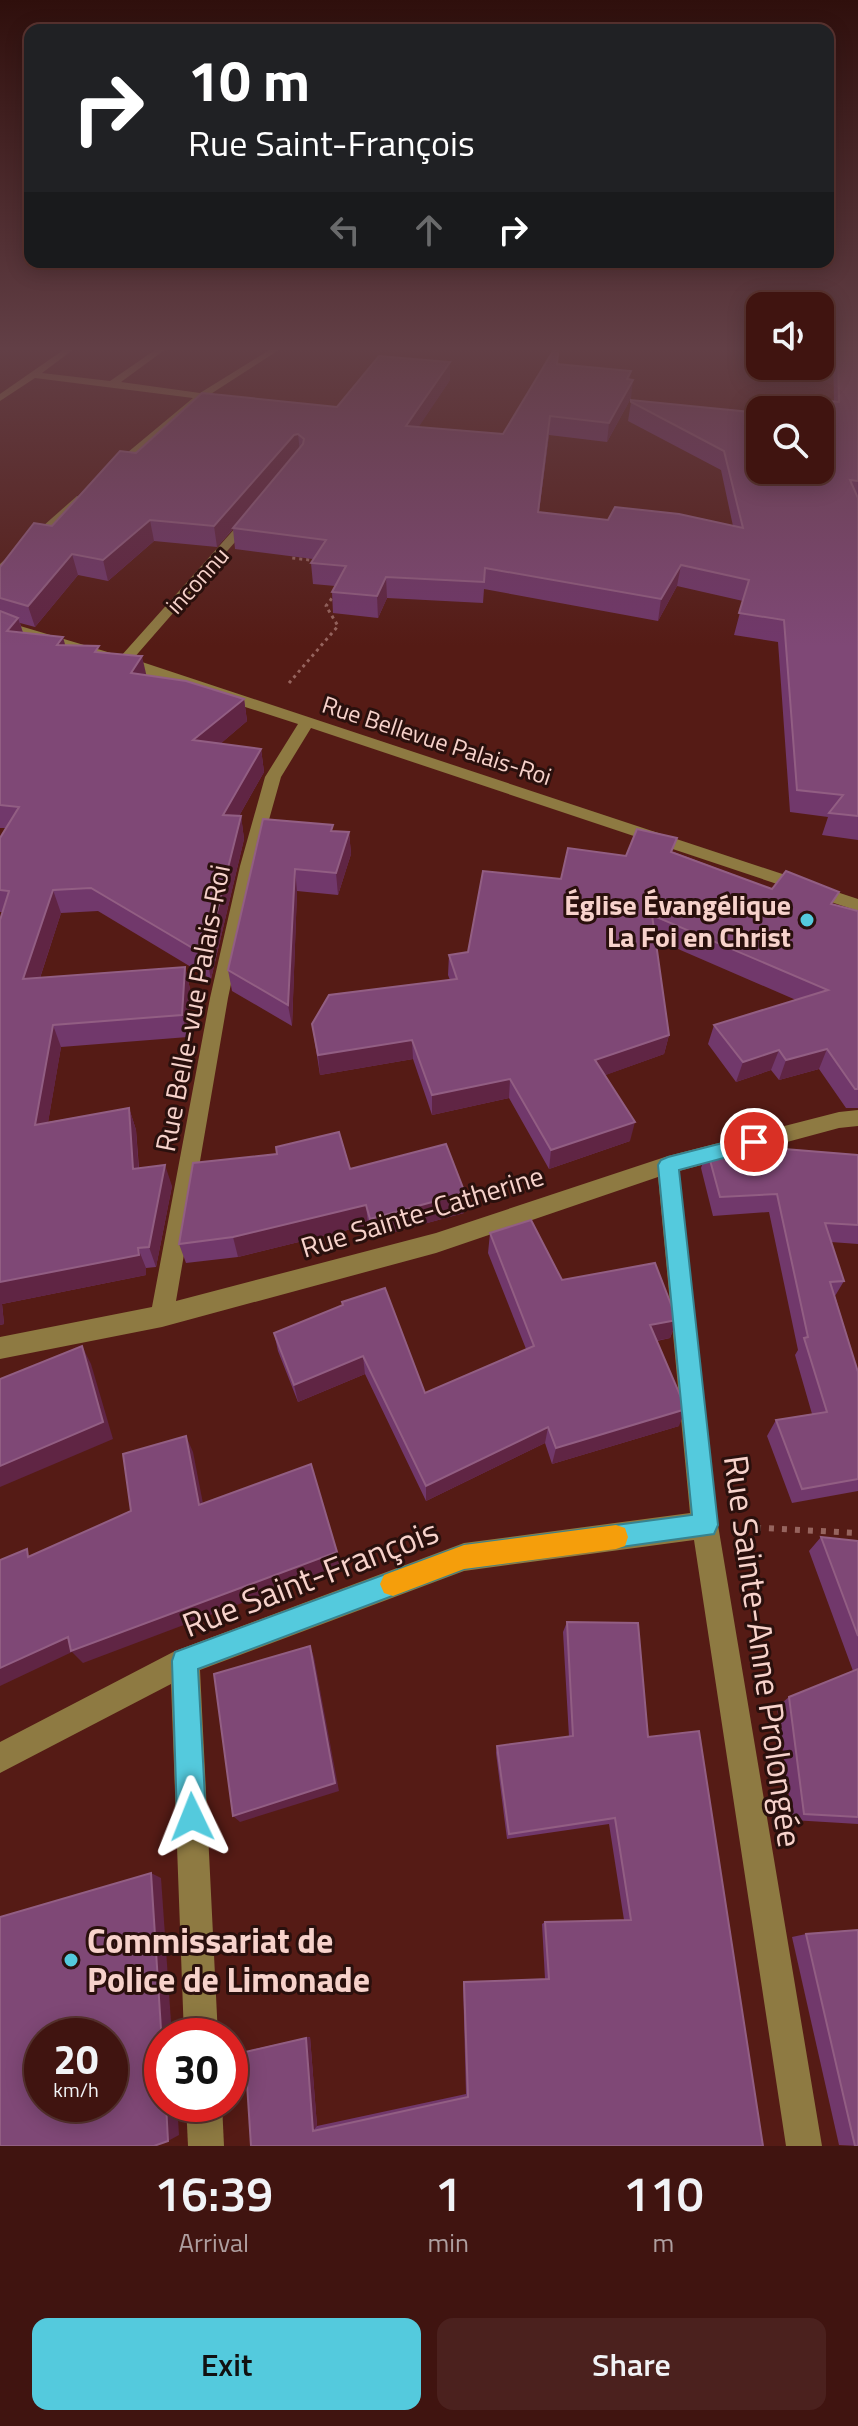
<!DOCTYPE html>
<meta charset="utf-8">
<style>
body{margin:0;font-family:"Titillium Web",sans-serif;background:#4b211e;color:#f1f3f6;height:100vh;display:flex;flex-direction:column;font-size:30px;white-space:nowrap}
*{box-sizing:border-box;margin:0}
p{font-size:26px;color:#ae9e9f}
.icon{flex:none;width:44px;height:44px;fill:none;stroke:currentColor;stroke-width:2;stroke-linecap:round;stroke-linejoin:round}
.map{position:relative;height:2146px;overflow:hidden}
.panel{display:flex;flex-direction:column;background:#401410;flex:1}
.panel>*{flex:none}
.banner{position:absolute;left:24px;top:24px;width:810px;height:244px;border-radius:16px;box-shadow:0 4px 20px #0003,0 0 0 2px #593330;background:#202124;color:#fff;overflow:hidden}
.controls{position:absolute;left:746px;top:292px;display:grid;gap:16px}
.controls a{display:grid;place-items:center;width:88px;height:88px;border-radius:16px;background:#401410;box-shadow:0 4px 20px #0003,0 0 0 2px #593330;font-size:40px}
.speed{position:absolute;left:24px;top:2018px;display:flex;gap:16px;font-size:40px;font-weight:700;text-align:center}
.speed>*{display:grid;place-content:center;width:104px;height:104px;border-radius:50%;background:#401410;box-shadow:0 4px 20px #0003,0 0 0 2px #593330;line-height:1}
.speed small{font-size:20px;font-weight:400}
.speed .limit{border:12px solid #d22;background:#fff;color:#111}
.pin{position:absolute;display:grid;place-items:center;width:68px;height:68px;color:#fff;margin:-34px;border:4px solid #fff;border-radius:50%;box-shadow:0 2px 8px #0007}
.me{position:absolute;width:88px;margin:-44px;rotate:358deg;stroke-linejoin:round;filter:drop-shadow(0 0 6px #0008)}
.turn{display:flex;align-items:center;gap:28px;height:168px;padding:0 32px;font-size:36px}
.turn .icon{width:104px;height:104px;stroke-width:2.5}
.turn b{display:block;font-size:56px;line-height:68px}
.lanes{display:flex;align-items:center;height:76px;padding:0 32px;background:#0003;justify-content:center;gap:40px;direction:ltr}
.lanes .off{opacity:.35}
.eta{display:flex;justify-content:space-evenly;align-items:center;height:136px;text-align:center}
.eta b{font-size:48px;font-weight:600;line-height:56px}
.action{display:flex;gap:16px;margin-top:auto;padding:16px 32px}
.action a{flex:1;height:92px;border-radius:16px;background:#54cadd;color:#111;font-size:32px;font-weight:600;line-height:92px;text-align:center}
.action a+a{background:#4b211e;color:#f1f3f6}
.map>svg:first-child{display:block}
.lines{fill:none;stroke-linecap:round;stroke-linejoin:round}
.path-far1{stroke:#96645e;stroke-width:3;stroke-dasharray:3 4;stroke-linecap:butt}
.path{stroke:#96645e;stroke-width:6;stroke-dasharray:5 8;stroke-linecap:butt}
.minor{fill:#8e7a42;fill-rule:evenodd}
.wall{fill:#71386b}
.shaded-wall{fill:#602544}
.building{fill:#7f4876;stroke:#925e83;stroke-width:2;fill-rule:evenodd}
.route{fill:#54cadd;stroke:#378390;stroke-width:2}
.slow{fill:#f59e0b}
.poi-dot{fill:#54cadd;stroke:#2a100d;stroke-width:3}
.labels{text-anchor:middle;dominant-baseline:central;stroke-width:6;stroke-linejoin:round;paint-order:stroke}
.far-street-label{font-size:24px;fill:#f7d2cb;stroke:#2a100d}
.poi-label{font-size:28px;font-weight:bold;fill:#f7d2cb;stroke:#2a100d;text-anchor:end}
.street-label{font-size:28px;fill:#f7d2cb;stroke:#2a100d}
.near-street-label{font-size:34px;fill:#f7d2cb;stroke:#2a100d}
.near-poi-label{font-size:34px;font-weight:bold;fill:#f7d2cb;stroke:#2a100d;text-anchor:start}
</style>
<div class="map">
<svg width="858" height="2146" viewBox="0 0 858 2146">
<rect width="100%" height="100%" fill="#551b15"/>
<g class="lines">
<g class="path-far1">
<polyline points="295,552 292,558 319,561"/>
<polyline points="289,683 338,626 326,606 335,594"/>
</g>
<polyline class="path" points="743,1527 858,1533"/>
<g class="minor">
<polygon points="69,346 78,346 42,373 110,381 161,346 170,346 121,382 200,393 276,346 285,346 189,408 114,472 109,469 110,467 193,398 35,378 0,401 0,394"/>
<polygon points="77,496 87,498 0,574 0,564"/>
<polygon points="246,516 256,518 133,659 858,899 858,911 311,728 281,777 256,866 228,998 176,1301 436,1233 668,1156 839,1112 858,1110 858,1126 839,1128 679,1171 718,1525 822,2146 786,2146 694,1540 464,1571 200,1670 218,2036 184,2036 171,1684 0,1773 0,1742 175,1651 464,1543 690,1513 658,1177 436,1253 162,1327 0,1359 0,1337 152,1307 210,998 240,866 265,777 298,724 0,628 0,620 121,656"/>
<polygon points="186,2104 222,2104 224,2146 188,2146"/>
</g>
</g>
<g class="wall">
<polygon points="833,346 858,346 858,840 822,835 828,817 790,812 778,642 734,635 743,601 677,586 658,621 484,589 483,603 387,598 378,618 333,613 332,592 335,586 313,584 311,563 313,559 235,549 233,529 217,547 154,541 108,581 78,575 35,627 20,623 23,633 65,645 100,653 146,675 244,699 247,721 220,744 261,749 264,772 239,816 241,816 244,839 211,979 98,911 61,913 40,978 185,967 190,989 188,1037 61,1047 48,1122 129,1108 136,1130 139,1168 172,1186 156,1267 146,1268 146,1275 2,1304 4,1324 0,1325 2,912 0,912 0,838 6,828 0,828 0,567 52,526 136,453 337,407 450,362 450,380 418,427 503,434 558,364 630,379 631,398 607,442 549,435 539,512 608,520 733,526 721,470 628,421 631,402 760,470 820,410 801,410 804,399 834,402"/>
<polygon points="263,819 333,831 349,832 351,854 338,895 297,891 292,1026 232,991 228,970"/>
<polygon points="674,852 772,889 858,911 858,1108 846,1108 819,1069 779,1080 771,1070 736,1082 708,1044 714,1025 796,1000 655,939 669,1035 664,1054 605,1075 630,1141 549,1169 509,1098 432,1115 413,1059 320,1075 312,1024 450,980 448,975 449,955 468,952 561,879 626,856"/>
<polygon points="772,1148 858,1155 858,1244 831,1242 844,1281 835,1296 858,1372 858,1491 792,1503 767,1436 776,1420 812,1414 795,1355 798,1350 769,1212 713,1216 701,1168 707,1149"/>
<polygon points="350,1169 464,1213 372,1238 368,1225 238,1257 186,1263 179,1244"/>
<polygon points="490,1233 562,1280 677,1320 670,1338 657,1341 679,1426 552,1464 545,1443 426,1501 365,1374 298,1402 278,1351 274,1333 343,1305 425,1393 526,1349 488,1253"/>
<polygon points="821,1537 858,1541 858,1824 792,1820 777,1707 789,1697 853,1671 809,1551"/>
<polygon points="567,1622 648,1737 763,2146 251,2146 251,2050 310,2037 317,2126 466,2094 463,1982 545,1979 542,1924 545,1922 624,1920 609,1824 507,1839 496,1753 497,1746 569,1737 563,1632"/>
<polygon points="806,1934 858,2146 839,2145 792,1937"/>
</g>
<g class="shaded-wall">
<polygon points="450,362 450,380 406,446 406,426"/>
<polygon points="631,371 629,387 633,380 631,398 607,442 609,423"/>
<polygon points="550,416 549,435 536,532 538,512"/>
<polygon points="298,434 300,453 296,454 217,547 214,526 294,435"/>
<polygon points="150,520 154,541 108,581 103,560"/>
<polygon points="72,554 78,575 35,627 28,606"/>
<polygon points="681,565 677,586 658,621 661,599"/>
<polygon points="386,577 387,598 378,618 377,596"/>
<polygon points="18,618 25,639 7,631"/>
<polygon points="63,637 69,659 57,645"/>
<polygon points="142,656 147,678 131,673"/>
<polygon points="244,699 247,721 198,763 193,740"/>
<polygon points="261,749 264,772 227,837 223,815"/>
<polygon points="241,816 244,839 211,979 206,956"/>
<polygon points="349,832 351,854 338,895 336,873"/>
<polygon points="295,869 297,891 292,1026 288,1005"/>
<polygon points="53,890 61,913 32,1002 23,979"/>
<polygon points="185,967 190,989 188,1037 182,1015"/>
<polygon points="53,1025 61,1047 44,1146 35,1125"/>
<polygon points="669,1035 664,1054 592,1080 595,1060"/>
<polygon points="412,1040 413,1059 320,1075 318,1055"/>
<polygon points="827,1049 819,1069 779,1080 786,1060"/>
<polygon points="779,1050 771,1070 736,1082 743,1062"/>
<polygon points="510,1079 509,1098 432,1115 432,1095"/>
<polygon points="129,1108 136,1130 140,1190 133,1169"/>
<polygon points="635,1122 630,1141 549,1169 551,1150"/>
<polygon points="165,1165 172,1186 156,1267 149,1247"/>
<polygon points="465,1193 464,1213 372,1238 370,1219"/>
<polygon points="366,1205 368,1225 238,1257 233,1237"/>
<polygon points="138,1248 146,1268 146,1275 2,1304 4,1324 0,1325 0,1282"/>
<polygon points="677,1320 670,1338 644,1343 650,1325"/>
<polygon points="82,1346 91,1364 113,1439 0,1487 0,1466"/>
<polygon points="363,1356 365,1374 298,1402 294,1385"/>
<polygon points="686,1409 679,1426 552,1464 556,1448"/>
<polygon points="548,1427 545,1443 426,1501 426,1486"/>
<polygon points="186,1436 193,1452 206,1519 199,1505"/>
<polygon points="337,1552 340,1566 83,1663 72,1652 0,1686 0,1668 68,1637"/>
<polygon points="310,1646 314,1657 339,1791 240,1822 233,1816"/>
<polygon points="151,1873 161,1878 172,2036 162,2036"/>
<polygon points="310,2037 317,2126 313,2131 306,2038"/>
<polygon points="166,2104 177,2104 179,2135 168,2141"/>
</g>
<g class="building">
<polygon points="556,346 559,346 557,364 631,371 627,379 633,380 609,423 550,416 538,512 608,520 615,507 679,514 743,528 724,451 631,402 631,400 760,413 760,470 820,470 820,410 802,410 804,399 839,402 838,346 858,346 858,481 850,480 858,498 858,816 829,813 843,795 797,790 784,620 739,613 749,580 681,565 661,599 485,568 484,582 386,577 377,596 332,592 346,566 311,563 326,540 233,528 303,444 304,439 298,434 294,435 214,526 150,520 103,560 72,554 28,606 0,598 0,567 34,523 52,526 120,451 136,453 202,393 337,407 379,356 450,362 406,426 503,434"/>
<polygon points="0,611 18,618 7,631 63,637 57,645 99,646 95,652 139,656 142,656 131,673 186,681 244,699 193,740 261,749 223,815 241,816 206,956 91,888 53,890 23,979 185,967 182,1015 53,1025 35,1125 129,1108 133,1169 165,1165 149,1247 138,1248 139,1255 0,1282 0,920 9,891 0,890 0,838 19,807 0,805"/>
<polygon points="263,819 333,825 331,831 349,832 336,873 295,869 288,1005 228,970"/>
<polygon points="637,829 677,838 671,852 772,889 786,871 839,892 831,904 858,911 858,1089 855,1089 827,1049 786,1060 779,1050 743,1062 714,1025 828,990 652,915 669,1035 595,1060 635,1122 551,1150 510,1079 432,1095 412,1040 318,1055 312,1024 329,995 457,979 449,955 468,952 483,871 561,879 568,848 626,856"/>
<polygon points="339,1132 350,1169 446,1144 465,1193 370,1219 366,1205 233,1237 179,1244 193,1163 277,1154 276,1147"/>
<polygon points="770,1144 772,1148 858,1155 858,1225 825,1223 844,1281 830,1282 858,1372 858,1479 802,1489 776,1420 827,1412 804,1338 808,1337 777,1194 720,1197 707,1149"/>
<polygon points="531,1220 562,1280 655,1263 677,1320 650,1325 686,1409 556,1448 548,1427 426,1486 363,1356 294,1385 274,1333 343,1305 342,1302 385,1288 425,1393 534,1346 490,1233"/>
<polygon points="82,1346 103,1422 0,1466 0,1379"/>
<polygon points="186,1436 199,1505 311,1464 337,1552 71,1651 68,1637 0,1668 0,1560 27,1549 28,1557 131,1511 123,1454"/>
<polygon points="821,1537 858,1541 858,1636"/>
<polygon points="567,1622 638,1623 648,1737 699,1731 763,2146 251,2146 245,2052 306,2038 313,2131 468,2097 464,1982 549,1979 545,1922 631,1920 615,1818 509,1834 497,1746 573,1736"/>
<polygon points="310,1646 335,1783 233,1816 214,1674"/>
<polygon points="858,1669 858,1817 804,1814 789,1697"/>
<path d="M151 1873 162 2045V2104H166L168 2141 154 2146H0V1917ZM42 2036H110V2104H42Z"/>
<polygon points="858,1930 858,2146 855,2146 806,1934"/>
</g>
<linearGradient id="sky" x2="0" y2="1"><stop stop-color="#2f0f0c"/><stop offset="0.54" stop-color="#623f46"/><stop offset="1" stop-color="#623f46" stop-opacity="0"/></linearGradient>
<rect width="858" height="646" fill="url(#sky)"/>
<polygon class="route" points="754,1135 761,1137 763,1142 761,1148 679,1170 718,1525 714,1534 464,1569 198,1669 206,1817 202,1827 192,1832 182,1827 177,1817 172,1661 175,1652 464,1545 692,1515 658,1165 661,1160 668,1157"/>
<polygon class="slow" points="616,1525 625,1528 628,1537 625,1546 616,1549 464,1569 393,1596 384,1593 380,1584 384,1575 464,1545"/>
<g class="poi-dot">
<circle cx="807" cy="920" r="8"/>
<circle cx="71" cy="1960" r="8"/>
</g>
<g class="labels">
<g class="far-street-label">
<text transform="translate(197 580) rotate(-48)">inconnu</text>
<text transform="translate(437 740) rotate(18)">Rue Bellevue Palais-Roi</text>
</g>
<g class="poi-label">
<text x="791" y="904">Église Évangélique<tspan x="791" dy="32">La Foi en Christ</tspan></text>
</g>
<g class="street-label">
<text transform="translate(192 1008) rotate(-79)">Rue Belle-vue Palais-Roi</text>
<text transform="translate(422 1211) rotate(-17)">Rue Sainte-Catherine</text>
</g>
<g class="near-street-label">
<text transform="translate(310 1577) rotate(-21)">Rue Saint-François</text>
<text transform="translate(764 1651) rotate(82)">Rue Sainte-Anne Prolongée</text>
</g>
<g class="near-poi-label">
<text x="87" y="1940">Commissariat de<tspan x="87" dy="39">Police de Limonade</tspan></text>
</g>
</g>
</svg>
<div class="controls">
<a><svg class="icon" aria-label="sound" viewBox="0 0 24 24"><path d="M4 9h4l5-4v14l-5-4H4zM17 9q2 3 0 6"/></svg></a>
<a><svg class="icon" aria-label="search" viewBox="0 0 24 24"><circle cx="10" cy="10" r="6"/><path d="M15 15l6 6"/></svg></a>
</div>
<div class="speed"><div>20<small>km/h</small></div><div class="limit">30</div></div>
<div class="pin" style="left:754px;top:1142px;background:#d93025"><svg class="icon" aria-label="arrive" viewBox="0 0 24 24"><path d="M6 21V4h12l-3 4 3 4H6"/></svg></div>
<svg class="me" style="left:192px;top:1817px" viewBox="-20 -20 40 40"><path d="M0-17L14 15 0 8-14 15z" fill="#54cadd" stroke="#fff" stroke-width="4"/></svg>
<div class="banner">
<div class="turn"><svg class="icon" aria-label="right" viewBox="0 0 24 24"><path d="M7 20v-9h11M14 6l5 5-5 5"/></svg><div><b>10 m</b>Rue Saint-François</div></div>
<div class="lanes"><svg class="icon off" aria-label="left" viewBox="0 0 24 24"><path d="M17 20v-9H6M10 6l-5 5 5 5"/></svg><svg class="icon off" aria-label="ahead" viewBox="0 0 24 24"><path d="M12 20V5M6 11l6-6 6 6"/></svg><svg class="icon" aria-label="right" viewBox="0 0 24 24"><path d="M7 20v-9h11M14 6l5 5-5 5"/></svg></div>
</div>
</div>
<section class="panel">
<div class="eta">
<div><b>16:39</b><p>Arrival</p></div>
<div><b>1</b><p>min</p></div>
<div><b>110</b><p>m</p></div>
</div>
<div class="action"><a>Exit</a><a>Share</a></div>
</section>
